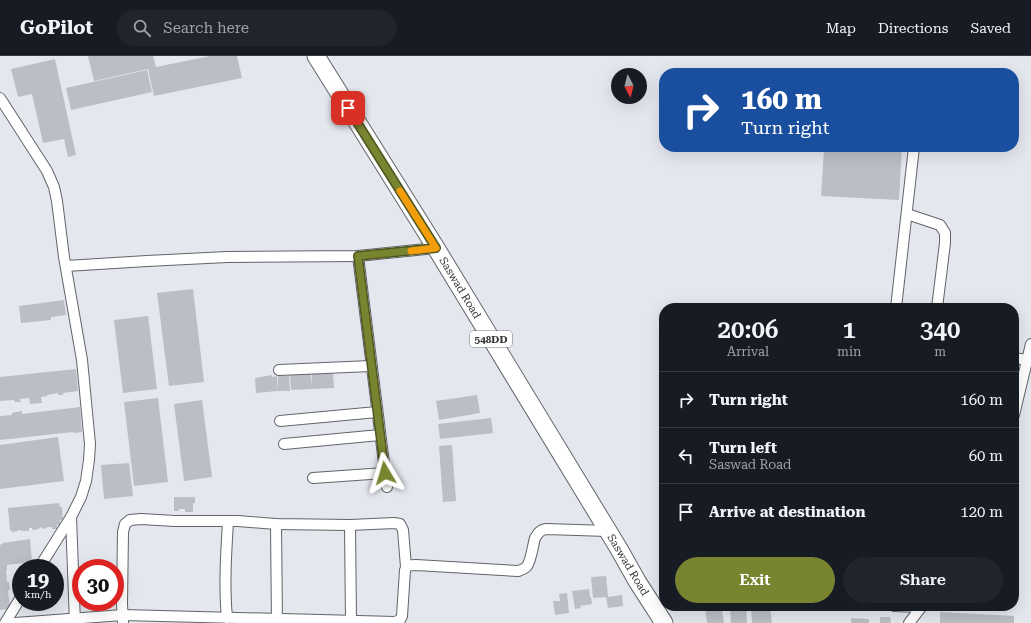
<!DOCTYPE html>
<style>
body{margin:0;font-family:"Roboto Serif",serif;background:#20242c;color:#f1f3f6;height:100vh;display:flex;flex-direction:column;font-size:15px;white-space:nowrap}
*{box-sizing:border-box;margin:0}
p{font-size:13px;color:#9ea1a6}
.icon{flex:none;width:22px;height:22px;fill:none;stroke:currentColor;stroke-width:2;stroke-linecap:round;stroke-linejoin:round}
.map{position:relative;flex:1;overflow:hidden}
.drawer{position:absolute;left:659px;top:247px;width:360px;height:308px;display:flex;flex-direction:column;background:#171b24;border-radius:16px;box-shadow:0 4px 16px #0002}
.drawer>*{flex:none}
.guide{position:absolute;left:659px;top:12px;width:360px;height:84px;border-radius:16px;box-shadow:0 4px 16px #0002;background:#1a4fa0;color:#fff;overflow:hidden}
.needle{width:26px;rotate:173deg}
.buttons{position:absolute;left:611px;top:12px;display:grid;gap:8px}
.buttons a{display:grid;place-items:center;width:36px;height:36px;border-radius:50%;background:#171b24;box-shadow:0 4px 16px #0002;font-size:20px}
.speed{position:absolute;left:12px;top:503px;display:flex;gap:8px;font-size:20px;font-weight:700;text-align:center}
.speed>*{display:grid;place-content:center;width:52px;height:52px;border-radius:50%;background:#171b24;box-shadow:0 4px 16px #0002;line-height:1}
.speed small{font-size:10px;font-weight:400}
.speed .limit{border:6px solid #d22;background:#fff;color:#111}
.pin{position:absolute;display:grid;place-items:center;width:34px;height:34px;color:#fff;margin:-17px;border-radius:8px;box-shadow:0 2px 6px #0006}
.me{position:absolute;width:44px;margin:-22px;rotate:353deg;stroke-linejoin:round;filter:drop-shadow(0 0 3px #0008)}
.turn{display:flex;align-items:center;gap:14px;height:84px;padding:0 16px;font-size:18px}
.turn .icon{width:52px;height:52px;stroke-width:2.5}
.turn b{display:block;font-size:28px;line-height:34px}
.eta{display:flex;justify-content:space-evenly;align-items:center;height:68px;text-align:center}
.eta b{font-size:24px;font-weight:600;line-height:28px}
.action{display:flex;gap:8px;margin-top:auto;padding:8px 16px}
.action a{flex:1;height:46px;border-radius:24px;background:#798431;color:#fff;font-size:16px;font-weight:600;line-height:46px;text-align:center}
.action a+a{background:#20242c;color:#f1f3f6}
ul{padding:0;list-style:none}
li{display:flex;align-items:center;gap:12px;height:56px;padding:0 16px;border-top:1px solid #363941}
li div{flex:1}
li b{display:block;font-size:15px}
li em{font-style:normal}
header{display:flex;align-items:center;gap:24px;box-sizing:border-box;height:56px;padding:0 20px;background:#171b24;border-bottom:1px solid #363941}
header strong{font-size:19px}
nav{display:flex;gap:22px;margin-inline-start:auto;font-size:14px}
.search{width:280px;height:36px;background:#20242c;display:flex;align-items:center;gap:10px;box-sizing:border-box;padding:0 14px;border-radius:22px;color:#9ea1a6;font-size:15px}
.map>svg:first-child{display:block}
.building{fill:#bbbec5}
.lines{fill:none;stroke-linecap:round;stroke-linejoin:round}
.minor-casing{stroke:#616469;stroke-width:12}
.trunk-casing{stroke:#616469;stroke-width:19}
.minor{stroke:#fff;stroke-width:10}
.trunk{stroke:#fff;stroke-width:17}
.route-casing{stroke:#4f5620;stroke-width:10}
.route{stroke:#798431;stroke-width:7}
.slow{stroke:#f59e0b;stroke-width:7}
.labels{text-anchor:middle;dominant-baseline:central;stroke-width:3.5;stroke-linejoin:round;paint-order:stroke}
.shield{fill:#fff;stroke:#737476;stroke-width:1}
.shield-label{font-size:10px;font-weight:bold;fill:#37383b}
.street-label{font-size:11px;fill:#37383b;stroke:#fff}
</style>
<header>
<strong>GoPilot</strong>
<div class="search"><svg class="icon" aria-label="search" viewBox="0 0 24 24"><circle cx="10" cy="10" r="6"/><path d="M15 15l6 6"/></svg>Search here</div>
<nav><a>Map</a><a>Directions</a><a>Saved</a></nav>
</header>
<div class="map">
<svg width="1031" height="567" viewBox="0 0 1031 567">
<rect width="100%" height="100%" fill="#e4e7ee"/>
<g class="building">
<polygon points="88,0 153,0 156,11 210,0 237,0 242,22 154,40 148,13 94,25"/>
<polygon points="55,3 76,99 68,101 64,83 43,87 32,38 18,41 11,13"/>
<polygon points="147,14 152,36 71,54 66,32"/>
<polygon points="846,91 902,91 899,144 821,140 824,93 846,94"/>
<polygon points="193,233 204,326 169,330 157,237"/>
<polygon points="64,244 66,259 51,261 51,264 21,267 19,250"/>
<polygon points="148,260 157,333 123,337 114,264"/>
<polygon points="76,313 78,335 63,337 63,339 58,339 58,337 47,339 47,340 41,341 42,347 30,348 29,342 20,343 21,346 15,346 14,344 0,345 0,321"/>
<polygon points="333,317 334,332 312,333 312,318"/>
<polygon points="311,318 312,333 291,334 290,319"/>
<polygon points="272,319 272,321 277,320 278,335 256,337 255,322"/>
<polygon points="278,320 289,320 290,335 278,335"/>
<polygon points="477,339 480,357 439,364 436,345"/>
<polygon points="158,342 168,426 134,430 124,346"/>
<polygon points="202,344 212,421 184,425 174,348"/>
<polygon points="80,351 82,376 73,377 73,376 0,384 0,360 12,359 12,357 22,355 22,358"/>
<polygon points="491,362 493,377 440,383 438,368"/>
<polygon points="58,381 64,425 0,433 0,389"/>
<polygon points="452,389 456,445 443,446 439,390"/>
<polygon points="129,407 133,440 104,443 101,409"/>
<polygon points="174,441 195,441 195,447 193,447 193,456 185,456 185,453 179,453 179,455 174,455"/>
<polygon points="59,447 60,451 62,451 63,464 60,464 61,469 57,469 57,473 52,473 52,471 47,471 47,472 42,473 42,471 39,472 39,473 32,474 32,472 29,472 29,475 21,475 20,474 18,474 18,475 11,476 11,474 10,474 8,452"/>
<polygon points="30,483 32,506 7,509 7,514 6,514 7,526 9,526 10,534 8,534 10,553 0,554 0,489 2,488 3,487"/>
<polygon points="606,520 608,541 622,539 623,550 608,552 606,541 593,542 591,521"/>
<polygon points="589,533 590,541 591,541 592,548 580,550 581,552 575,553 572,535"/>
<polygon points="567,537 569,557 555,559 553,545 560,545 559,538"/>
<polygon points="714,550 718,550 719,555 722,554 724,567 707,567 705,552"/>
<polygon points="730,550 746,550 747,567 731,567"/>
<polygon points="751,550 770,550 772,567 752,567"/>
<polygon points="940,556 1014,560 1014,567 940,567"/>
<polygon points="880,561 890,561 891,567 880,567"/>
<polygon points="851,562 869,563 869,567 851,567"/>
</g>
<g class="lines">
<defs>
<g id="minor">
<polyline points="0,42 47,115 54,131 57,145 64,201 82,304 90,388 89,404 86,425 81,441 71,461 39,512"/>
<polyline points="907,158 940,169 945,177 945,187 937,252"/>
<polyline points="358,200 387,431"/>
<polyline points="66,210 147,205 227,201 358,200 436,192"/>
<polyline points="896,252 914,91"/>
<polyline points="1014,302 1027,304"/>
<polyline points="279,314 371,310"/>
<polyline points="1014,359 1031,288"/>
<polyline points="280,365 377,356"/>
<polyline points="284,388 380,379"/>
<polyline points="313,422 385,417"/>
<polyline points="71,461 75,567"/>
<polyline points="276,468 277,567"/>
<polyline points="350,469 351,565"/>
<polyline points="894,550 921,551"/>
<path d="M227 562C224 530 226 498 228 466"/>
<polyline points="5,567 21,541"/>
<path d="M15 567 123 559 395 566 400 564 402 560 405 514C407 509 411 509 416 509L518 515C521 514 525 513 527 510 531 505 533 489 535 482 538 477 540 474 546 473L608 475"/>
<polyline points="123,567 122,548 123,476 125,468 130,464 141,463 175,465 238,465 276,468 350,469 394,467 400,468 403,474 406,511"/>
<polyline points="909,567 922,550"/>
</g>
<polyline id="trunk" points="316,0 436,192 619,493 637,525 664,567"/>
</defs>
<use href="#minor" class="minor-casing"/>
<use href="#trunk" class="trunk-casing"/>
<use href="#minor" class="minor"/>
<use href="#trunk" class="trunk"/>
</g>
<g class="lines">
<defs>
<polyline id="route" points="348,52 436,192 358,200 385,417"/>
</defs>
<use href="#route" class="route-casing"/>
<use href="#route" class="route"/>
<polyline class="slow" points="400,135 436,192 411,195"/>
</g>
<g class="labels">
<rect class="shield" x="470" y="275" width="42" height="16" rx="3"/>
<g class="shield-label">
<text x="491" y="283">548DD</text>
</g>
<g class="street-label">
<text transform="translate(460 232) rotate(59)">Saswad Road</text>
<text transform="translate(628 509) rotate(59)">Saswad Road</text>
</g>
</g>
</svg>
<div class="buttons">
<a><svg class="needle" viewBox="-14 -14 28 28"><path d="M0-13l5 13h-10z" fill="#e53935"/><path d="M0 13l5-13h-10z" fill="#9ea1a6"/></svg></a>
</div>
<div class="speed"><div>19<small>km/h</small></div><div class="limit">30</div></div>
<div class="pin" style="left:348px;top:52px;background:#d93025"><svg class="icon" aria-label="arrive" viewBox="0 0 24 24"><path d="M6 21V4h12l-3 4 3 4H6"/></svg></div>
<svg class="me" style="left:385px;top:417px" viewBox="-20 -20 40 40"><path d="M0-17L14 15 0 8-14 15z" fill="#798431" stroke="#fff" stroke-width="4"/></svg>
<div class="guide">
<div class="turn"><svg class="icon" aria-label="right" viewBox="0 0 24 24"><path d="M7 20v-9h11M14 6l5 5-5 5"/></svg><div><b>160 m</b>Turn right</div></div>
</div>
<section class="drawer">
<div class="eta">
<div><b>20:06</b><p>Arrival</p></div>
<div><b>1</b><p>min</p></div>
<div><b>340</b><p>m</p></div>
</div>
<ul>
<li><svg class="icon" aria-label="right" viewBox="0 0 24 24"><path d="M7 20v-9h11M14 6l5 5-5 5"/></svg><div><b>Turn right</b></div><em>160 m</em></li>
<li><svg class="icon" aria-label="left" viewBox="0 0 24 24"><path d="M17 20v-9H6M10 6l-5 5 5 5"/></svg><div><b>Turn left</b><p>Saswad Road</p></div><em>60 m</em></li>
<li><svg class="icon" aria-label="arrive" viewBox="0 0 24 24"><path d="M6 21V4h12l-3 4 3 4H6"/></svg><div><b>Arrive at destination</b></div><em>120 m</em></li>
</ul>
<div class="action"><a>Exit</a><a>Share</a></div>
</section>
</div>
